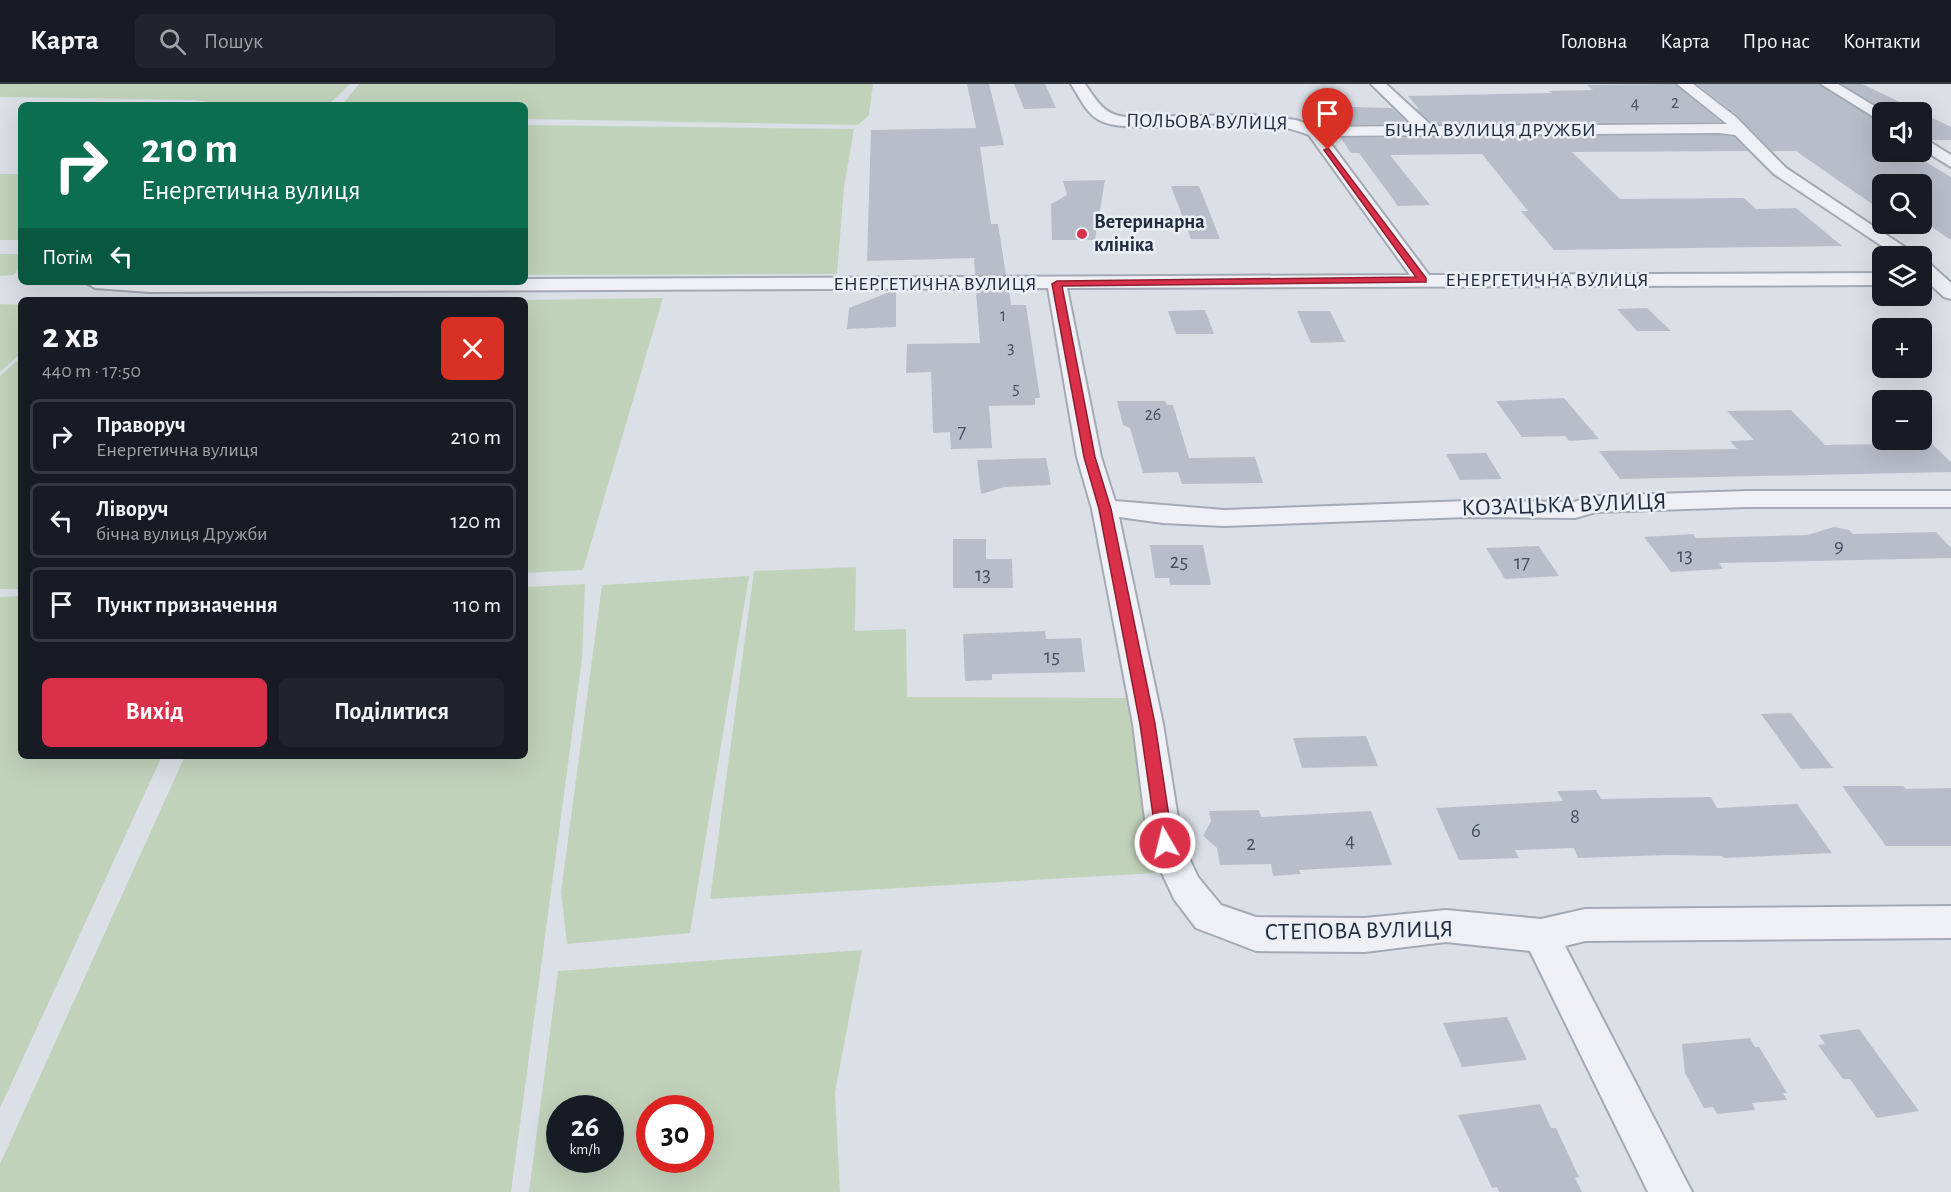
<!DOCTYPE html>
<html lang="uk">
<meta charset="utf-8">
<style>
body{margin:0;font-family:"Alegreya Sans",sans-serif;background:#20242c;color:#f1f3f6;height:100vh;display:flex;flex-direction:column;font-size:22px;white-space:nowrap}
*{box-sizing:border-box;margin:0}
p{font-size:20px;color:#9ea1a6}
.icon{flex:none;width:33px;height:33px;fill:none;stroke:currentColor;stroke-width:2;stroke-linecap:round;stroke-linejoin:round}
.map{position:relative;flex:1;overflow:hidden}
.side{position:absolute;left:18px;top:213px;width:510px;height:462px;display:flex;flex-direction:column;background:#171b24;border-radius:9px;box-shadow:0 6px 24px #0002}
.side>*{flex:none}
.banner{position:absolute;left:18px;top:18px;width:510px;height:183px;border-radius:9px;box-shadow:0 6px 24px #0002;background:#0b6e4f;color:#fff;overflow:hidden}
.tools{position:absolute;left:1872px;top:18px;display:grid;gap:12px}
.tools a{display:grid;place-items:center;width:60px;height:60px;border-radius:9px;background:#171b24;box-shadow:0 6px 24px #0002;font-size:30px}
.speed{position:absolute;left:546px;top:1011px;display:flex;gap:12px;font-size:30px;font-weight:700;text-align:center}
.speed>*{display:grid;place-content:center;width:78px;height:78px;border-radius:50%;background:#171b24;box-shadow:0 6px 24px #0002;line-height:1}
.speed small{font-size:15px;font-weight:400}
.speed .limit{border:9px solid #d22;background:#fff;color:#111}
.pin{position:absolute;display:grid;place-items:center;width:51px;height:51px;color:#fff;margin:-62px -26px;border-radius:50% 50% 50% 0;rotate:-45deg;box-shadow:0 0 6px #0007}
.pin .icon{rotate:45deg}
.me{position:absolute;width:66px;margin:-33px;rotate:352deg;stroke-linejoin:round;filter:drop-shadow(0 0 4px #0008)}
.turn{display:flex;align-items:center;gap:21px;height:126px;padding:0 24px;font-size:27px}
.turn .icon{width:78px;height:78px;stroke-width:2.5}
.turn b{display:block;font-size:42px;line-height:51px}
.then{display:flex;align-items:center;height:57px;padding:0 24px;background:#0003;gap:12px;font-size:22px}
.round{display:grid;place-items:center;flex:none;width:63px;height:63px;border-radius:9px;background:#20242c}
.summary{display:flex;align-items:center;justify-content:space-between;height:102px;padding:0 24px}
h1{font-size:36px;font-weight:700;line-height:45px}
.cta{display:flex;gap:12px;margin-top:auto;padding:12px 24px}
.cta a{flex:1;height:69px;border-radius:9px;background:#db304a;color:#fff;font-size:24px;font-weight:700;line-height:69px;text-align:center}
.cta a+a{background:#20242c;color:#f1f3f6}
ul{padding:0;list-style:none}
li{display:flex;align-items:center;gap:18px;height:75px;margin:0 12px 9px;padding:0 12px;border:3px solid #363941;border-radius:9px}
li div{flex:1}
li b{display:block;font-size:22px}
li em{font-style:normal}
header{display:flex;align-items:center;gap:36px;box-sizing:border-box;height:84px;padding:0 30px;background:#171b24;border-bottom:2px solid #363941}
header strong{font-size:28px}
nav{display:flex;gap:33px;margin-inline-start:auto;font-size:21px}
.search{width:420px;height:54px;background:#20242c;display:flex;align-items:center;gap:15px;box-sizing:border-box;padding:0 21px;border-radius:9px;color:#9ea1a6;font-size:22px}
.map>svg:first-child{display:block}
.green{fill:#c1d2bb;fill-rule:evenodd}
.building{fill:#b7beca}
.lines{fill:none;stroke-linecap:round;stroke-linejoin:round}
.street-casing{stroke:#a4aab4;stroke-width:4}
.street{fill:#eef0f5;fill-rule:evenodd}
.route{fill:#db304a;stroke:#8e1f30;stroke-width:1.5}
.poi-dot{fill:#db304a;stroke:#eaeef5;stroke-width:2}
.labels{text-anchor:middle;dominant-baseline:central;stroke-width:5;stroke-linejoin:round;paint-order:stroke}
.far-number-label{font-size:18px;fill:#485161}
.far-street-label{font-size:20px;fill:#232d3e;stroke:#eaeef5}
.far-poi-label{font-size:20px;font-weight:bold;fill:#232d3e;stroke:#eaeef5;text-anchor:start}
.number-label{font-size:21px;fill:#485161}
.street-label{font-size:24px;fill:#232d3e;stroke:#eaeef5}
</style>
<header>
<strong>Карта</strong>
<div class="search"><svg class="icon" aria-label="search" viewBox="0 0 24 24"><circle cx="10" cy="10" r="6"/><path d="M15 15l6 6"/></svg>Пошук</div>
<nav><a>Головна</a><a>Карта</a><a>Про нас</a><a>Контакти</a></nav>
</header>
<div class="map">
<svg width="1951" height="1108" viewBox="0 0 1951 1108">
<rect width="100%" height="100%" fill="#dbe0e7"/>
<g class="green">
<polygon points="0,0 350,0 328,21 228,21 195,16 0,13"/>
<polygon points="359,0 873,0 869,31 858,41 525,35 525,21 342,21"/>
<polygon points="525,41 854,45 844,103 837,190 525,191"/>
<rect x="0" y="90" width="21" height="66"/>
<polygon points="0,170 21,170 21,184 13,191 0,192"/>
<polygon points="663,214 583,486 525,489 525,216"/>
<polygon points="0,220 21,221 21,269 0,288"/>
<polygon points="21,273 21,505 0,505 0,292"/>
<polygon points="856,483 855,547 906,545 907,613 1127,614 1155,789 710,815 754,487"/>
<polygon points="749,492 690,849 567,860 561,808 602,501"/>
<polygon points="585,500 582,575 511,1108 0,1108 0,1080 185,672 525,672 525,503"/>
<polygon points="21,512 21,672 162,672 0,1024 0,513"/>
<path d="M862 866 835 1008 840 1108H529L558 887ZM610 1024V1076H560V1024ZM700 1024V1076H650V1024Z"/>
</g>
<g class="building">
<polygon points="967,0 989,0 1004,61 980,63 991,140 998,140 1006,191 975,191 974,175 976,174 867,177 871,46 976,44"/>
<polygon points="1014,0 1045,0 1056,24 1024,25"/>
<polygon points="1670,0 1675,0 1721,38 1433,40 1416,25 1419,25 1408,12 1552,9 1548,7 1593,6 1587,1"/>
<polygon points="1697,0 1819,0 1882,40 1882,68 1909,68 1951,93 1951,156 1932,143 1921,140 1922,100 1882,100 1882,127 1796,67 1772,67 1737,31"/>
<polygon points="1842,0 1862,0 1921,28 1886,28"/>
<polygon points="1319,22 1392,24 1409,40 1332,41"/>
<polygon points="1922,29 1951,43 1951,56 1931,56 1922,51"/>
<polygon points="1719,51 1734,53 1748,67 1572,68 1620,115 1744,114 1756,125 1796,124 1842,162 1554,166 1521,127 1528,127 1482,70 1390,71 1430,121 1398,122 1359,69 1351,69 1341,54"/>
<polygon points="1105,96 1095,156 1052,156 1051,120 1067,111 1063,97"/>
<polygon points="1171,102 1199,102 1220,155 1191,155"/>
<polygon points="1009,206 1011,221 1026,221 1040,314 1035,314 1035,321 989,322 992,364 951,365 950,348 933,349 931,288 906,289 907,260 980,259 976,207"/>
<polygon points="892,207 896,207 896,243 847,245 849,224"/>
<polygon points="1647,224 1671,247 1637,247 1617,225"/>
<polygon points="1205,226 1214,250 1176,250 1168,227"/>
<polygon points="1297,227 1330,227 1345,258 1311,259"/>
<polygon points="1564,314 1599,355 1569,357 1565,352 1522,353 1496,317"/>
<polygon points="1117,317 1165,317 1167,321 1173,321 1189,374 1255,373 1263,399 1182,400 1178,388 1143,389 1130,344 1123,341"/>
<polygon points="1791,326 1825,361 1931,359 1951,378 1951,388 1620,395 1599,367 1737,365 1730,357 1754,356 1727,327"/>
<polygon points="1486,369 1502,395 1460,396 1446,370"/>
<polygon points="1046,374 1051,401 1005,403 981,410 977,376"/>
<polygon points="1834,443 1849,446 1853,450 1936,448 1951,464 1951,474 1719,479 1723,485 1671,488 1644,453 1693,450 1696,454 1807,451"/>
<polygon points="953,455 986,455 986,475 1012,475 1013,504 953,504"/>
<polygon points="1150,461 1203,461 1211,501 1170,501 1169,494 1155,494"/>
<polygon points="1539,462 1559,492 1505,495 1486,464"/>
<polygon points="1045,547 1046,555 1081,554 1085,588 992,590 992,596 965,597 963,550"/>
<polygon points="1791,629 1833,684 1801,685 1761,630"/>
<polygon points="1366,652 1378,682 1302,684 1293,654"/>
<polygon points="1842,702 1903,702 1906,705 1951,704 1951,762 1886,762"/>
<polygon points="1596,706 1601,715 1711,713 1717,724 1797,720 1832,769 1724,774 1722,772 1667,771 1578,774 1574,764 1515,766 1519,774 1459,776 1436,724 1563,717 1557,707"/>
<polygon points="1259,726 1261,733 1371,727 1392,781 1299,786 1301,790 1273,792 1271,780 1220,781 1217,764 1203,752 1211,737 1209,727"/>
<polygon points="1507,933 1527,976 1462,983 1443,939"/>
<polygon points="1859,945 1919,1027 1877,1034 1850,995 1843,995 1818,961 1825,960 1819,951"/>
<polygon points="1750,954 1755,963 1759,963 1787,1009 1783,1009 1787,1016 1752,1019 1755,1026 1717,1030 1713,1023 1704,1024 1685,989 1682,960"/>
<polygon points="1540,1020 1551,1044 1556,1044 1579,1093 1575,1094 1582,1108 1499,1108 1497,1103 1492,1104 1458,1031"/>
</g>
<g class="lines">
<defs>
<g id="street">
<path d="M1071 0H1085C1097 17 1104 31 1126 33L1252 31 1296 36 1316 43 1414 42 1371 0H1386L1432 42 1727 40 1677 0H1693L1736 33 1786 84 1918 172H1897L1774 90 1735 51 1719 49 1325 52 1429 191 1882 189V201L1067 204 1101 373 1115 417 1224 426 1467 417 1574 418 1594 412 1747 407H1951V423H1747L1596 428 1575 434 1467 433 1224 442 1163 439 1119 433 1163 640 1182 759 1198 793 1221 821 1256 833 1365 834 1446 826 1541 835 1585 825 1951 822V854L1585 857 1565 862 1692 1108H1648L1530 867 1446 858 1365 868 1256 867 1196 844 1174 815 1148 759 1133 640 1092 425 1077 373 1048 204 150 208 95 204 85 198H525V195L1410 191 1309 51C1257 30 1199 43 1144 43 1130 42 1112 43 1099 36 1085 28 1079 12 1071 0Z"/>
<polygon points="1821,0 1838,0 1884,28 1882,38"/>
<polygon points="1922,53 1951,71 1951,83 1922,65"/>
<polygon points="1922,177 1929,179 1951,199 1951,215 1944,213 1922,193"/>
</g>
</defs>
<use href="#street" class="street-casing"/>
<use href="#street" class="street"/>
</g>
<polygon class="route" points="1328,64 1426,194 1426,198 1062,202 1095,373 1111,425 1155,640 1173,759 1171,764 1159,764 1157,759 1140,640 1099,425 1084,373 1052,200 1057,197 1416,193 1324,66"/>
<circle class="poi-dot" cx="1082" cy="150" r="6"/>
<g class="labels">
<g class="far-number-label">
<text x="1675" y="19">2</text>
<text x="1635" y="20">4</text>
<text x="1003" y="232">1</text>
<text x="1011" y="264">3</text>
<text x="1016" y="305">5</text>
<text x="1153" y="331">26</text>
</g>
<g class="far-street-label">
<text transform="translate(1207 38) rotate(1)">ПОЛЬОВА ВУЛИЦЯ</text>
<text x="1490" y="46">БІЧНА ВУЛИЦЯ ДРУЖБИ</text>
<text x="1547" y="196">ЕНЕРГЕТИЧНА ВУЛИЦЯ</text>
<text x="935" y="200">ЕНЕРГЕТИЧНА ВУЛИЦЯ</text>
</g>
<g class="far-poi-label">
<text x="1094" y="138">Ветеринарна<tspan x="1094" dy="23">клініка</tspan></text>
</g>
<g class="number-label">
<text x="962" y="347">7</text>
<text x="1839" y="461">9</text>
<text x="1685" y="471">13</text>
<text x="1179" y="477">25</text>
<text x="1522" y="478">17</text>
<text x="983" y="490">13</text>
<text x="1052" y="572">15</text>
<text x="1575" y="732">8</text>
<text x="1476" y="746">6</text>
<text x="1350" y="756">4</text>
<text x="1251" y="759">2</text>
</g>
<g class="street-label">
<text transform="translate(1564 421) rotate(-2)">КОЗАЦЬКА ВУЛИЦЯ</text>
<text transform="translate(1359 847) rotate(-1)">СТЕПОВА ВУЛИЦЯ</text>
</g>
</g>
</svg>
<div class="tools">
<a><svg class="icon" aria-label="sound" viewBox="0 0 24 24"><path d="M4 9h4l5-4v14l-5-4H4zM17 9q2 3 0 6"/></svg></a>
<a><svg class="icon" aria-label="search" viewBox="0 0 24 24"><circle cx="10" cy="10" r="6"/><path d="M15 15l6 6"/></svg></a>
<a><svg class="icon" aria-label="layers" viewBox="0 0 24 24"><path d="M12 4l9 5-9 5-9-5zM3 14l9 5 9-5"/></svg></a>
<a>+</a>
<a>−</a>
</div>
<div class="speed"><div>26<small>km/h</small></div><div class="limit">30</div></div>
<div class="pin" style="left:1328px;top:66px;background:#d93025"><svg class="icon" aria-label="arrive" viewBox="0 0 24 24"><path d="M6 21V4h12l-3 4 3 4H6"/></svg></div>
<svg class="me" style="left:1165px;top:759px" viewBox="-20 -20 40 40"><circle r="17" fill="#db304a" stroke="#fff" stroke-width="3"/><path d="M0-11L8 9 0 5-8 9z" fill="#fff"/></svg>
<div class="banner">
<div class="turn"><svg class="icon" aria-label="right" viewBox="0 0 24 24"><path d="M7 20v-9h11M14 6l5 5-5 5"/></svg><div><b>210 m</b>Енергетична вулиця</div></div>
<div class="then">Потім<svg class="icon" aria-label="left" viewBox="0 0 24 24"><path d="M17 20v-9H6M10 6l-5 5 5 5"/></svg></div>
</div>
<section class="side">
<div class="summary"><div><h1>2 хв</h1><p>440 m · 17:50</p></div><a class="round" style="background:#d93025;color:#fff"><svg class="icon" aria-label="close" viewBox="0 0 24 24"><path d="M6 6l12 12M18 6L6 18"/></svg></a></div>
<ul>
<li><svg class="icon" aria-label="right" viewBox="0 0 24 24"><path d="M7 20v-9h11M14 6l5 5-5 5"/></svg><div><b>Праворуч</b><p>Енергетична вулиця</p></div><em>210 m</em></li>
<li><svg class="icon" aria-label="left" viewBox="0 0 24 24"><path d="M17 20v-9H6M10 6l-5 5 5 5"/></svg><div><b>Ліворуч</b><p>бічна вулиця Дружби</p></div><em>120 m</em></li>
<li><svg class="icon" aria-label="arrive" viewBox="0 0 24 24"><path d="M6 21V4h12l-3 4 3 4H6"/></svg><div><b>Пункт призначення</b></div><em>110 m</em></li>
</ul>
<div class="cta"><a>Вихід</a><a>Поділитися</a></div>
</section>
</div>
